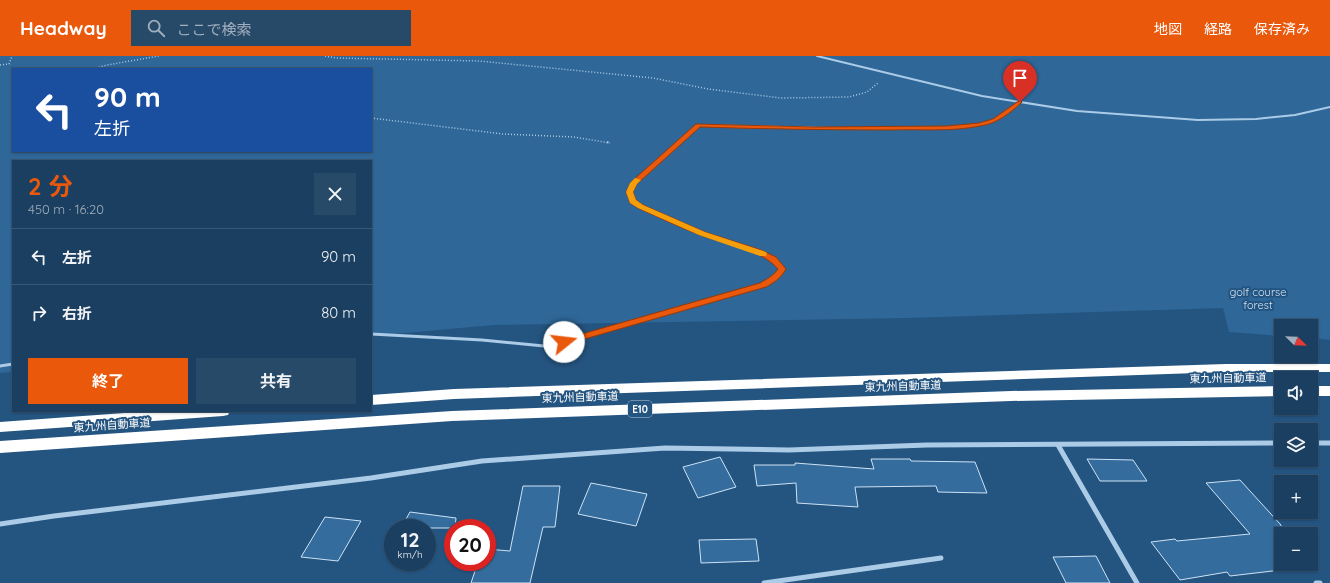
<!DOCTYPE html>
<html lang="ja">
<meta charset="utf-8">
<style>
body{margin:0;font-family:Quicksand,"Noto Sans JP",sans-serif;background:#284a69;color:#f1f3f6;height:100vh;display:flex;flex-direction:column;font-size:15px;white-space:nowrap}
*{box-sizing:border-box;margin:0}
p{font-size:13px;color:#a0afbd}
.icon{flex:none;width:22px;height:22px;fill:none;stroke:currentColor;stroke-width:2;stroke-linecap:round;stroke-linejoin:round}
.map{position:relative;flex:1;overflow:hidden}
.side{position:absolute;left:12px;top:104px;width:360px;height:252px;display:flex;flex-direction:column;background:#1b3f60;border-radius:0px;box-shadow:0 1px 3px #0004,0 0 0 1px #395875}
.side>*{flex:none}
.hud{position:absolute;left:12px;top:12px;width:360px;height:84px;border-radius:0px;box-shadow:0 1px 3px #0004,0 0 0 1px #395875;background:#1a4fa0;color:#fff;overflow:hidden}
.needle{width:26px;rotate:113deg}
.buttons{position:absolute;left:1274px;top:263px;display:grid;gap:8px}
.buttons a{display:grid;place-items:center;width:44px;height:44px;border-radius:0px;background:#1b3f60;box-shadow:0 1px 3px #0004,0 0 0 1px #395875;font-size:20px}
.speed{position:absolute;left:384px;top:463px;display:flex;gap:8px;font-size:20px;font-weight:700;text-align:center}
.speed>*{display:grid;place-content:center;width:52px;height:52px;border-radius:50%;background:#1b3f60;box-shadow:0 1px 3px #0004,0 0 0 1px #395875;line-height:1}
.speed small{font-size:10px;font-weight:400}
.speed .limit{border:6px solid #d22;background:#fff;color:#111}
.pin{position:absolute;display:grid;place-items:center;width:34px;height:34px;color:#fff;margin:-41px -17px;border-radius:50% 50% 50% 0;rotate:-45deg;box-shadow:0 0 4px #0007}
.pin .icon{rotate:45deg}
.me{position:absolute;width:44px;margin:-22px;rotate:74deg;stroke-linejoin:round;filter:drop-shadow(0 0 3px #0008)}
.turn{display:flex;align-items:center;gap:14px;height:84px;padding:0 16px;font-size:18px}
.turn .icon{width:52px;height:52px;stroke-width:2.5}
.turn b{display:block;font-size:28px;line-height:34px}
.round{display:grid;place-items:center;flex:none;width:42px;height:42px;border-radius:0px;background:#284a69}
.headline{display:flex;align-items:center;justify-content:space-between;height:68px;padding:0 16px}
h1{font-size:24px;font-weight:700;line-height:30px;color:#ea580c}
.button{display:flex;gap:8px;margin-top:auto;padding:8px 16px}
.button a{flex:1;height:46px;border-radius:0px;background:#ea580c;color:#fff;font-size:16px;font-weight:700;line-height:46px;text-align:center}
.button a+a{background:#284a69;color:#f1f3f6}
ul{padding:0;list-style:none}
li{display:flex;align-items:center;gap:12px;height:56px;padding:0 16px;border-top:1px solid #395875}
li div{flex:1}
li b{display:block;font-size:15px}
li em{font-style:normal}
header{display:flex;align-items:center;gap:24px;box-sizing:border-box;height:56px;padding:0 20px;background:#ea580c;color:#fff}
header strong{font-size:19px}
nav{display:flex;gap:22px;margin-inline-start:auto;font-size:14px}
.search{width:280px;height:36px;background:#284a69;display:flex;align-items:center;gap:10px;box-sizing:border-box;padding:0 14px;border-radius:0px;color:#a0afbd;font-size:15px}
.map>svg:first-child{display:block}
.green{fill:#2e6798;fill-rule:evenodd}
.building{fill:#346c9d;stroke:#cee3f5}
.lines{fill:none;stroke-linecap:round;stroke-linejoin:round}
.path-far1{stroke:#abcbe7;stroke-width:1.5;stroke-dasharray:1 2;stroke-linecap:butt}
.path{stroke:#abcbe7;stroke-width:2;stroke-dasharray:1.5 2.5;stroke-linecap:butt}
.lane-far2{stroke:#abcbe7;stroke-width:2}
.lane-far1{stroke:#abcbe7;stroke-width:2.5}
.lane{stroke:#abcbe7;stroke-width:3}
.street{stroke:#abcbe7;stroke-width:5}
.highway{fill:#fff;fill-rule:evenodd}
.route{fill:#ea580c;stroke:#983908}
.slow{fill:#f59e0b}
.labels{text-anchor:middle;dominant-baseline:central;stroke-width:4;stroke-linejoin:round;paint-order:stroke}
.shield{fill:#245480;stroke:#bdccd9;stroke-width:1}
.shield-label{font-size:10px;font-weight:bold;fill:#fff}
.park-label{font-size:11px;fill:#cee3f5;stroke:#245480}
.street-label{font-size:11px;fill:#fff;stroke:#245480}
</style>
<header>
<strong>Headway</strong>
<div class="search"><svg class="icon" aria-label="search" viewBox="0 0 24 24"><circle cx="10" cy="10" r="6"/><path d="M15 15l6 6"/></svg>ここで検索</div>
<nav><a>地図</a><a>経路</a><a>保存済み</a></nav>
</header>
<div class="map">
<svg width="1330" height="527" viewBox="0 0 1330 527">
<rect width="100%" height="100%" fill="#245480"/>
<path class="green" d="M0 0H1330V284L1311 282V270H1281V280L1229 276 1223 252 909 262 494 269 371 280V105H13V316L0 317ZM13 13H371V95H13Z"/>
<g class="building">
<polygon points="720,401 736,431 698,442 683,411"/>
<polygon points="871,403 910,403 911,405 975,406 987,437 938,436 936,430 855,431 858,451 797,447 796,427 757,430 754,409 795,409 795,407 874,413"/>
<polygon points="1087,403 1133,404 1147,425 1100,425"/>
<polygon points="1240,424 1281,469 1281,514 1230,520 1227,516 1180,524 1151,486 1175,483 1177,485 1250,478 1206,427"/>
<polygon points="591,427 647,438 636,470 578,458"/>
<polygon points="523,430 560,430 555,471 543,471 530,527 471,527 478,506 487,506 487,493 510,495"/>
<polygon points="410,456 456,462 455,472 401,472"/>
<polygon points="325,461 361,465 338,505 301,501"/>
<polygon points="756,483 759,505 701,507 699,484"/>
<polygon points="1096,500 1110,527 1066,527 1053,501"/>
</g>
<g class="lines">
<g class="path-far1">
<polyline points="325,0 337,2 479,5 653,22 708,33 781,42 849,41 867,36 878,27"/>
<polyline points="0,9 9,8 12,0"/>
<polyline points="93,13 107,9 159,0"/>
<polyline points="371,62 503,78 574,81 610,87"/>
</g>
<polyline class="path" points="607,86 610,87"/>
<g class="lane-far2">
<polyline points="817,0 982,40 1077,55 1198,64 1256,63 1295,59 1330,51"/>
<polyline points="678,87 698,69 827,72 953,72 972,70 992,65 1006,57 1020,46"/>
</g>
<polyline class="lane-far1" points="679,86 634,127 629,136 632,145 640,151 702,177 765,199"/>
<g class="lane">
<polyline points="371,278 482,284 544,290 564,286 763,229 775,222 782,213 774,203 763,198"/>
<polyline points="0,310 13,308"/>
</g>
<g class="street">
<polyline points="1311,387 1330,387"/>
<polyline points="1058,389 1137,527"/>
<polyline points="0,468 54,460 371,422 482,405 665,392 789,394 927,389 1281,387"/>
<polyline points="764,527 941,502"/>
<polyline points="1316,527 1320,527"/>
</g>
<g class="highway">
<polygon points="1226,308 1330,308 1330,316 1226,316 454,343 371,349 371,339 454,333"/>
<polygon points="1281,330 1281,340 1011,345 452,365 0,397 0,385 452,355 1011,335"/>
<rect x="1311" y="330" width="19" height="10"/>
<polygon points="152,355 230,355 228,359 223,360 0,376 0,366"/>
</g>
</g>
<path class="route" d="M1020 44 1022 46 1021 47C1009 58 996 68 980 70 951 76 920 73 892 74 828 74 764 73 700 71L637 128 633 136 636 144 643 149 705 176 761 194 776 201 786 213C781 222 775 226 766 231L567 288H561L559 286 561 284 760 227C767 223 773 220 778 213 761 193 724 188 700 179 679 171 658 161 638 152L630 147 626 136 631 126 696 68 814 71 947 70 979 67 993 63Z"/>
<polygon class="slow" points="635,122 641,124 637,128 633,136 636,144 643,149 705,176 766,196 767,198 766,200 760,200 699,179 638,152 630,147 626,136 630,127"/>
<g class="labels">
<rect class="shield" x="628" y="345" width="24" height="16" rx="3"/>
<g class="shield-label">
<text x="640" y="353">E10</text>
</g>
<g class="park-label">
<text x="1258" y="236">golf course<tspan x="1258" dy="13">forest</tspan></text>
</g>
<g class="street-label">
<text transform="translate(1228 322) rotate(-1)">東九州自動車道</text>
<text transform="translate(903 330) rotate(-2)">東九州自動車道</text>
<text transform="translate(580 341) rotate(-2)">東九州自動車道</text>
<text transform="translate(112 369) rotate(-4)">東九州自動車道</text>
</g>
</g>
</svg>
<div class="buttons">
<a><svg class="needle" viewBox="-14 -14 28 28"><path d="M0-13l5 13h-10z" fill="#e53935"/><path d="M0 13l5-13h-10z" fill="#a0afbd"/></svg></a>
<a><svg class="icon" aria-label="sound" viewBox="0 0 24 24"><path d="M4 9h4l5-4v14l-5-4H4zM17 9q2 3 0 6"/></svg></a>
<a><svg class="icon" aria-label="layers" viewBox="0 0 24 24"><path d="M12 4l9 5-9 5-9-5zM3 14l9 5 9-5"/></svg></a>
<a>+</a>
<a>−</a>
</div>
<div class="speed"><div>12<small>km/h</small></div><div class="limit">20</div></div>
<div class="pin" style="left:1020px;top:46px;background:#d93025"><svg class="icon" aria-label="arrive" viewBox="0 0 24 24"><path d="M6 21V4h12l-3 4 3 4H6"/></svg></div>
<svg class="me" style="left:564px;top:286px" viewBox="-20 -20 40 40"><circle r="19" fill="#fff"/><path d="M0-13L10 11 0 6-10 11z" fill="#ea580c"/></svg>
<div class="hud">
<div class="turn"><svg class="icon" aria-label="left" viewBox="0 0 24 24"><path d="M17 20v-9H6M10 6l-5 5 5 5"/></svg><div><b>90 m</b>左折</div></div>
</div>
<section class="side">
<div class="headline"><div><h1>2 分</h1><p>450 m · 16:20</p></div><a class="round"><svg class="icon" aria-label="close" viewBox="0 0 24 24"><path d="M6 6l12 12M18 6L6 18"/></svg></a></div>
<ul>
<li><svg class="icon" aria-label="left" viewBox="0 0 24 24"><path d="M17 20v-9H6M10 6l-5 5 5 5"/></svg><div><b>左折</b></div><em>90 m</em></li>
<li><svg class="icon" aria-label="right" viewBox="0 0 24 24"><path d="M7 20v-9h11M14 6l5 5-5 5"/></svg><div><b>右折</b></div><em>80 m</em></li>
</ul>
<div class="button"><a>終了</a><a>共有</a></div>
</section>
</div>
